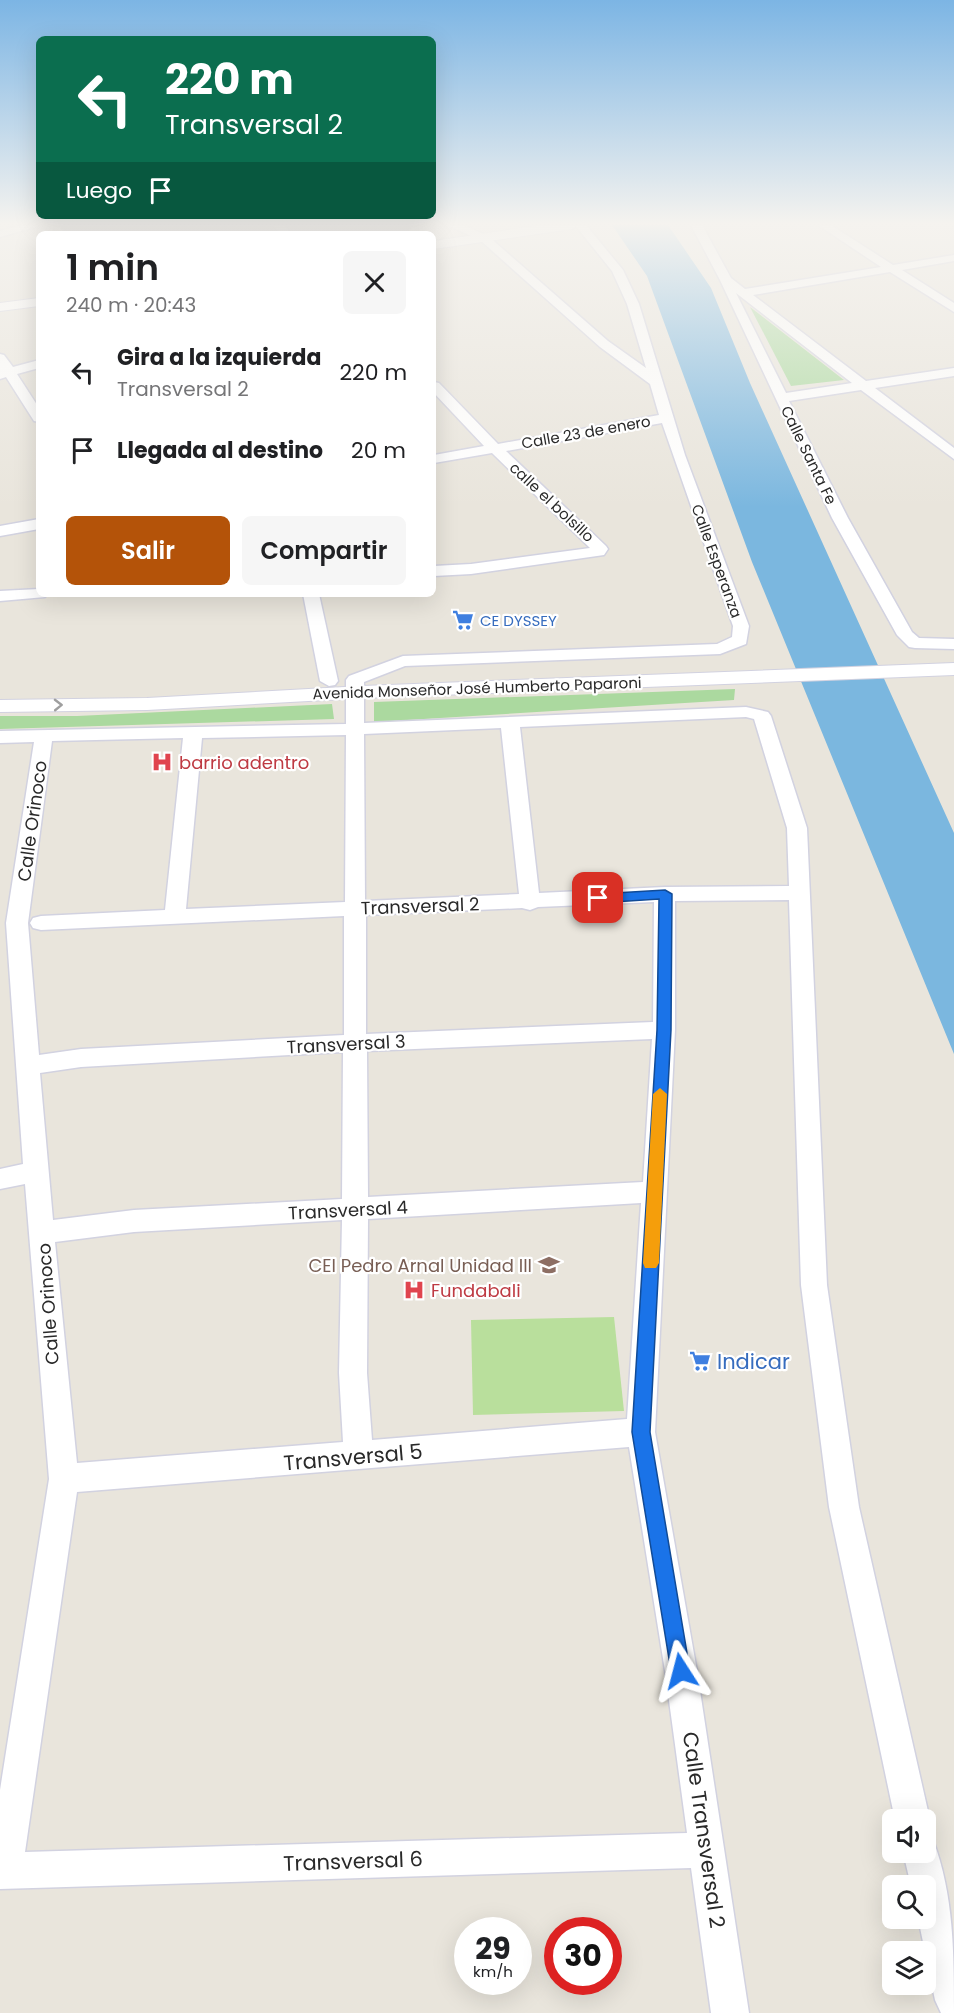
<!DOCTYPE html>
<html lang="es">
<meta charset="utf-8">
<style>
body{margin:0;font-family:Poppins,sans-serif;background:#f6f6f6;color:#202124;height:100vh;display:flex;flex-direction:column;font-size:22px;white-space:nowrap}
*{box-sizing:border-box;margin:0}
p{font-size:20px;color:#757577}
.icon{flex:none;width:33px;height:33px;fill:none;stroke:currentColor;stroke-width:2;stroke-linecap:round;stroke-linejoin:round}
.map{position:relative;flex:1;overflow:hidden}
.drawer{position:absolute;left:36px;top:231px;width:400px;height:366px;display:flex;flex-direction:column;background:#fff;border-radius:9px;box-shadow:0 6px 24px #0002}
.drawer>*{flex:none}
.banner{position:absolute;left:36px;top:36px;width:400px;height:183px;border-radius:9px;box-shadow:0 6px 24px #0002;background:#0b6e4f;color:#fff;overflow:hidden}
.buttons{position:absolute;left:882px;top:1809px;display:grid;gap:12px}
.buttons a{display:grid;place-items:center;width:54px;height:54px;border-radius:9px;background:#fff;box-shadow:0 6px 24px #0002;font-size:30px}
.speed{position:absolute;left:454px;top:1917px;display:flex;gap:12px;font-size:30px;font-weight:700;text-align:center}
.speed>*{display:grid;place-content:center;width:78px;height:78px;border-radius:50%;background:#fff;box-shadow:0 6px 24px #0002;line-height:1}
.speed small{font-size:15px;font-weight:400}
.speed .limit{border:9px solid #d22;background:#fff;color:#111}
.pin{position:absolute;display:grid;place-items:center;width:51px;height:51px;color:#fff;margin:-26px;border-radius:12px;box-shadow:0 3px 9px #0006}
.me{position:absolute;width:66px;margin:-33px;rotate:351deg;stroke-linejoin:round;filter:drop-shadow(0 0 4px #0008)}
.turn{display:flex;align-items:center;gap:21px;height:126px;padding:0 30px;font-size:27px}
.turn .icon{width:78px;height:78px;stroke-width:2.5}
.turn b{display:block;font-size:42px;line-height:51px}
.then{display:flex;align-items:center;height:57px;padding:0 30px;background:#0003;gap:12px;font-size:22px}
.round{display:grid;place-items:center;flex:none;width:63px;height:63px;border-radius:9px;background:#f6f6f6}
.overview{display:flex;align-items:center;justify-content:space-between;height:102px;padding:0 30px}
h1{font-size:36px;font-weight:600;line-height:45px}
.cta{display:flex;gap:12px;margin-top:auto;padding:12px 30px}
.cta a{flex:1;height:69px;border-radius:9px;background:#b45309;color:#fff;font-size:24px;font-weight:600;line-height:69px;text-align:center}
.cta a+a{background:#f6f6f6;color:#202124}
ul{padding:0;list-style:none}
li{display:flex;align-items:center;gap:18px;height:78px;padding:0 30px}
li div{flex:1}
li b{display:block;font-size:22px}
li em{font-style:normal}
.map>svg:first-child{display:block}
.green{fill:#abd99f}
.pitch{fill:#b9df9c}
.water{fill:#7bb7df}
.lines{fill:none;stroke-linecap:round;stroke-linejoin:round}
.minor-casing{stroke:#d2d2e0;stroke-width:3}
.tertiary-casing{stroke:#d2d2e0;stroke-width:2}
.minor{fill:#fff;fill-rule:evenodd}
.tertiary{fill:#fff;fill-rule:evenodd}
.oneway{stroke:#9f9f9f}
.route{fill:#1a73e8;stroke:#114b97;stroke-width:1.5}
.slow{fill:#f59e0b}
.labels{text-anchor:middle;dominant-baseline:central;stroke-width:4.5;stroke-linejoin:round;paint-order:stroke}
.far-street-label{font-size:15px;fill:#292929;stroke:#fff}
.far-shop-label{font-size:15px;fill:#366cbe;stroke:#fff;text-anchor:start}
.health-label{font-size:18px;fill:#be3a42;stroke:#fff;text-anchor:start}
.street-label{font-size:18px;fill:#292929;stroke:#fff}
.education-label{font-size:18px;fill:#785e54;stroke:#fff;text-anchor:end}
.near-shop-label{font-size:21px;fill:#366cbe;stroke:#fff;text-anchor:start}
.near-street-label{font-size:21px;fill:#292929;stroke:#fff}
</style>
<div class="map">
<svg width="954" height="2013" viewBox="0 0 954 2013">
<rect width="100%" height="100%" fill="#e9e5dc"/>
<g class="green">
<polygon points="750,307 844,380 791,386"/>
<polygon points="735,689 734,700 374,722 374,702"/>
<polygon points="332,704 334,719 0,729 0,716 77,716"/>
</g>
<polygon class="pitch" points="614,1317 624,1411 473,1415 471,1320"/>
<polygon class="water" points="612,225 668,225 711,288 750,383 954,833 954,1054 752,562 647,276"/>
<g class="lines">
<defs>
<g id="minor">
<polygon points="22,225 42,225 0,237 0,231"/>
<polygon points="273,225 284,225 291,234 280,234"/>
<path d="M447 225H463L488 236 608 341 646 368 627 304 612 271 575 225H586L623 270 639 304 685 455 749 626 746 644 720 654 405 666 364 682V723L746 707 768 712 771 716 807 828 827 1285 859 1507 930 1820 926 1832V1820H895L829 1507 801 1285 789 900 675 901V1030L655 1432 697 1671 749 2013H711L691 1868 0 1889V1790L49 1479 25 1184 0 1189V1169L23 1164 6 923 34 742 0 743V731L346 724V680L349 676 403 656 717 644 732 637 733 626 662 423 506 451 606 546 608 549 604 555 471 574 434 576V566L471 564 590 548 492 453 434 463V455L484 446 434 393V382L439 383 498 444 659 415 650 384 600 347 480 240ZM746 717 754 719 787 828 789 886 665 887 539 893 520 727ZM501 728 519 894 365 901 364 734ZM346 735 345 902 186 909 202 738ZM183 738 165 910 41 916 33 918 30 923 33 928 41 930 344 916V1035L81 1049 39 1055 28 923 52 741ZM654 902 653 1022 366 1034V915L522 908 530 910 538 907ZM652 1039 643 1182 368 1197 367 1051ZM343 1052 342 1199 134 1210 53 1220 40 1073 81 1067ZM641 1203 627 1419 372 1440 367 1373 368 1219ZM342 1220 339 1373 343 1442 77 1463 55 1242 134 1232ZM629 1447 665 1671 687 1833 25 1852 77 1492Z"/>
<path d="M691 225H702L731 278 745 289 881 267 818 225H831L893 265 954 255V261L902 270 954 303V312L890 272 753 295 866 381 954 368V376L875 388 954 448V459L861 390 789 401 848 518 912 632 919 638 954 639V649L915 648 909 647 897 635 832 518 720 280ZM736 293 852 383 786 393Z"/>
<polygon points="0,354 4,355 13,367 39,360 39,368 17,374 39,408 39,422 34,421 6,377 0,379"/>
<polygon points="39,519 39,529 0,536 0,526"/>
<polygon points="39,589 39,594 47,594 45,597 0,601 0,591"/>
<polygon points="303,594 319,594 338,681 335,685 329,686 320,681"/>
<path d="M926 1836 933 1840C954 1895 954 1954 954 2013H941L935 2000 918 1918H926V1886H911L903 1852H926Z"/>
</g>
<g id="tertiary">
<polygon points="542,225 578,225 572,229 434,249 434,241"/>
<polygon points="39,298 39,306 0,311 0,303"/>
<polygon points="954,663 954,675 363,698 147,710 0,712 0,700 147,698 363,686"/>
</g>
</defs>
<use href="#minor" class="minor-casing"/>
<use href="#tertiary" class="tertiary-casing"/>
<use href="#minor" class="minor"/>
<use href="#tertiary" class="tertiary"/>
</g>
<defs><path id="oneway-chevron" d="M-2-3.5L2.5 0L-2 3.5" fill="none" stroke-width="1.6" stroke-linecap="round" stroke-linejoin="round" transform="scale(1.5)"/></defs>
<use class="oneway" href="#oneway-chevron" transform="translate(58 705) rotate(-1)"/>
<linearGradient id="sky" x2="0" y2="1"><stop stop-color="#7cb5e4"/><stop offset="0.44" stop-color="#f5f3ef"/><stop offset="1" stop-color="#f5f3ef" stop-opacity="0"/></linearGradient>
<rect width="954" height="507" fill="url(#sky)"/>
<polygon class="route" points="665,890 672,894 671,1030 650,1432 690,1671 688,1678 681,1681 674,1678 671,1671 632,1432 657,1030 659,899 598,903 592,898 598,894"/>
<polygon class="slow" points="660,1088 667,1094 659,1263 656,1268 645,1268 643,1263 653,1094"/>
<defs>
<symbol id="supermarket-bare" viewBox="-9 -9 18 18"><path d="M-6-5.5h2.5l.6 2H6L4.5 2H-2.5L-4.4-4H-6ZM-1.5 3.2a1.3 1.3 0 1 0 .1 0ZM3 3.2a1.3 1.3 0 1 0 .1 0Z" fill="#3f7fe0" stroke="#fff" stroke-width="2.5" paint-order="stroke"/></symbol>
<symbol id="hospital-bare" viewBox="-9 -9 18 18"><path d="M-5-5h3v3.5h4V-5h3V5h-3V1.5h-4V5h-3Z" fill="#e0444e" stroke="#fff" stroke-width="2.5" paint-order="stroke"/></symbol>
<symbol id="school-bare" viewBox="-9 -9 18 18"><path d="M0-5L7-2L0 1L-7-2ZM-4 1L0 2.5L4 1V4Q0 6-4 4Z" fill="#8d6e63" stroke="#fff" stroke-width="2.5" paint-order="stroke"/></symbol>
</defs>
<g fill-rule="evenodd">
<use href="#supermarket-bare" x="448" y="605" width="30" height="30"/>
<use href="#hospital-bare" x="147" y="747" width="30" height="30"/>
<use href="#school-bare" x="534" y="1250" width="30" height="30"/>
<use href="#hospital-bare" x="399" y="1275" width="30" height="30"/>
<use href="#supermarket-bare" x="685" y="1346" width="30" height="30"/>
</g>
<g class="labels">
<g class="far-street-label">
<text transform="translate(586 432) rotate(-10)">Calle 23 de enero</text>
<text transform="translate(809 455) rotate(64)">Calle Santa Fe</text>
<text transform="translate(552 502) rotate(43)">calle el bolsillo</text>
<text transform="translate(717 561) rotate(70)">Calle Esperanza</text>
<text transform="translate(477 688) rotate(-2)">Avenida Monseñor José Humberto Paparoni</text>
</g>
<g class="far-shop-label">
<text x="480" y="620">CE DYSSEY</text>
</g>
<g class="health-label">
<text x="179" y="762">barrio adentro</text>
<text x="431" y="1290">Fundabali</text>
</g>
<g class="street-label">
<text transform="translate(32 821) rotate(-82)">Calle Orinoco</text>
<text transform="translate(420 906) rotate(-2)">Transversal 2</text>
<text transform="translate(346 1044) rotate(-3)">Transversal 3</text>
<text transform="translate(348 1210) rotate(-3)">Transversal 4</text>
<text transform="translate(48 1304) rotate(-94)">Calle Orinoco</text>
</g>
<g class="education-label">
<text x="532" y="1265">CEI Pedro Arnal Unidad III</text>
</g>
<g class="near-shop-label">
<text x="717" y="1361">Indicar</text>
</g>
<g class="near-street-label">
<text transform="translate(353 1457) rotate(-5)">Transversal 5</text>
<text transform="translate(704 1830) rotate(82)">Calle Transversal 2</text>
<text transform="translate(353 1861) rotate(-2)">Transversal 6</text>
</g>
</g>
</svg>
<div class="buttons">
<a><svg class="icon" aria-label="sound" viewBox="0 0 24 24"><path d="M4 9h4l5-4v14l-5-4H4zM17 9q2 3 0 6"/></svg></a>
<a><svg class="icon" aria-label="search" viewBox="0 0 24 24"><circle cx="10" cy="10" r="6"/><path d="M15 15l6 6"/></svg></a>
<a><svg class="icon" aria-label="layers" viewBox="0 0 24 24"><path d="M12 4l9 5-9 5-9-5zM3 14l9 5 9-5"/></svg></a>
</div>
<div class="speed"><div>29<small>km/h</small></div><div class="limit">30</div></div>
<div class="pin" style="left:598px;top:898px;background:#d93025"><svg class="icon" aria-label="arrive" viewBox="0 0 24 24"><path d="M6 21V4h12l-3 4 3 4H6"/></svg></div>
<svg class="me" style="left:681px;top:1671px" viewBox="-20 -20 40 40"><path d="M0-17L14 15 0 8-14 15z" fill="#1a73e8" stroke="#fff" stroke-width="4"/></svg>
<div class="banner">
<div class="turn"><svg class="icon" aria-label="left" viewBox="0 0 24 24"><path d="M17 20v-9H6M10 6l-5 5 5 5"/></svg><div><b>220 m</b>Transversal 2</div></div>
<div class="then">Luego<svg class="icon" aria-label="arrive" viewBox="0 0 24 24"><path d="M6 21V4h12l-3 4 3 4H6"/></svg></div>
</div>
<section class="drawer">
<div class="overview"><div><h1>1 min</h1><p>240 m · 20:43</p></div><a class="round"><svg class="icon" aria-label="close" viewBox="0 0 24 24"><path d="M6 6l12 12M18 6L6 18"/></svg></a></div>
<ul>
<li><svg class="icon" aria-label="left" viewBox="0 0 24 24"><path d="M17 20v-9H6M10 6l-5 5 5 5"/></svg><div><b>Gira a la izquierda</b><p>Transversal 2</p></div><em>220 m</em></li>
<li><svg class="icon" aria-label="arrive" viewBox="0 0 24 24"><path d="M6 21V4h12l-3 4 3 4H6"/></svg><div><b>Llegada al destino</b></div><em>20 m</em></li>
</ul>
<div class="cta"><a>Salir</a><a>Compartir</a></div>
</section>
</div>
